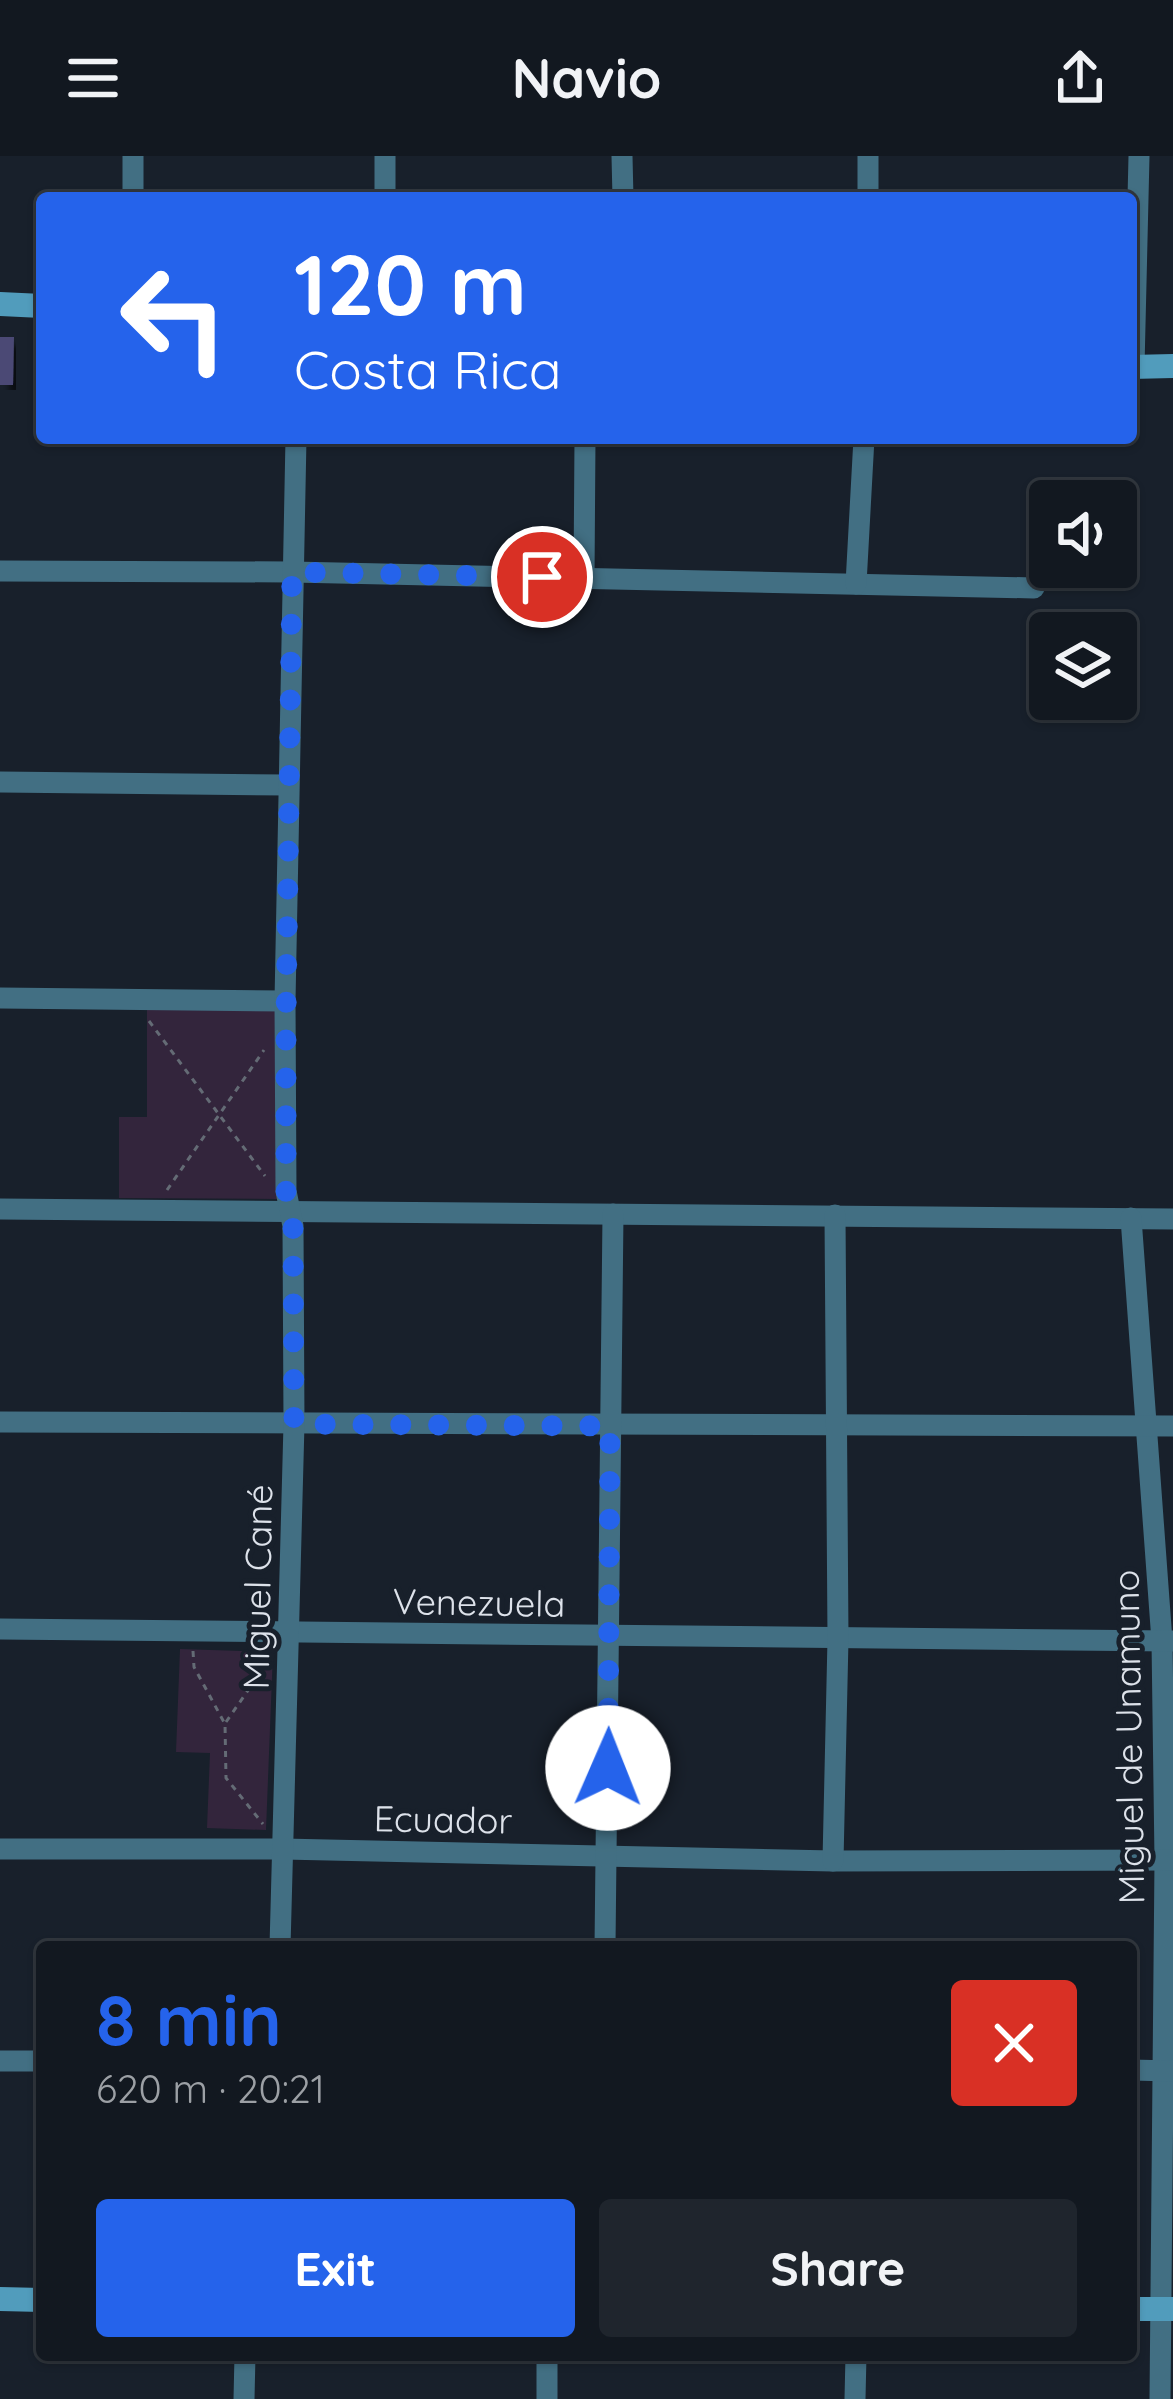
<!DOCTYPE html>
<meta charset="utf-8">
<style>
body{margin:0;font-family:Quicksand,sans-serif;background:#1f252d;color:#f1f3f6;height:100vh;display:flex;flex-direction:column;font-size:45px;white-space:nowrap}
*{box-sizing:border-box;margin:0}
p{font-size:39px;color:#9ca0a5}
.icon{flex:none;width:66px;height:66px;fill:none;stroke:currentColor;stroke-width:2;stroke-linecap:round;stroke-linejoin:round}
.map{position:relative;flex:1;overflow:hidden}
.side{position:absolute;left:36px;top:1785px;width:1101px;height:420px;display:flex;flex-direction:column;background:#121820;border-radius:12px;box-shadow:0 3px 9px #0004,0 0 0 3px #31373e}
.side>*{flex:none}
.top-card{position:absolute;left:36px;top:36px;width:1101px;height:252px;border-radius:12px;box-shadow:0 3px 9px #0004,0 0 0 3px #31373e;background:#2563eb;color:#fff;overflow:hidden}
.tools{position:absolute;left:1029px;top:324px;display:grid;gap:24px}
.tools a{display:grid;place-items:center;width:108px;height:108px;border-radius:12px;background:#121820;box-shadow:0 3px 9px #0004,0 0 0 3px #31373e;font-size:60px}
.pin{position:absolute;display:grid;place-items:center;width:102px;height:102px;color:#fff;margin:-51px;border:6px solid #fff;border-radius:50%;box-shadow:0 3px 12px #0007}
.me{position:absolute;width:132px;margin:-66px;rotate:1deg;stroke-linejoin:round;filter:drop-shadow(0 0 9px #0008)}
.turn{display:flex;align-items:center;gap:42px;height:252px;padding:0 60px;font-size:54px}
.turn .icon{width:156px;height:156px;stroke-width:2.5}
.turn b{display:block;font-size:84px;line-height:102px}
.round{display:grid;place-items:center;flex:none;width:126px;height:126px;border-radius:12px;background:#1f252d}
.overview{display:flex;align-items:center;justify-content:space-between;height:204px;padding:0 60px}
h1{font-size:72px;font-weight:700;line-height:90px;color:#2563eb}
.cta{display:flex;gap:24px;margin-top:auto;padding:24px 60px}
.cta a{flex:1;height:138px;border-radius:12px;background:#2563eb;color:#fff;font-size:48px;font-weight:700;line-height:138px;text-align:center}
.cta a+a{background:#1f252d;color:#f1f3f6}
header{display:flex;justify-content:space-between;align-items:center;height:156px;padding:0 60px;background:#121820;font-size:54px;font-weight:700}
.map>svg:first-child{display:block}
.green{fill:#33253c}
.building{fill:#4b4a74;filter:url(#shadow)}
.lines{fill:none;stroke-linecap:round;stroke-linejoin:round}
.path{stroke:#646b75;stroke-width:3;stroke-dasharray:6 6;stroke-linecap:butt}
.minor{stroke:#426f83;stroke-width:21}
.secondary{stroke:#519cbc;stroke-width:24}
.route{stroke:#2563eb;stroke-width:21;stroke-dasharray:0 37.8}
.labels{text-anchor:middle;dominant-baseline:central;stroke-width:10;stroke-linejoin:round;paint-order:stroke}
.street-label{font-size:36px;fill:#dde2ea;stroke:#18202b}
</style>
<header><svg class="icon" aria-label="menu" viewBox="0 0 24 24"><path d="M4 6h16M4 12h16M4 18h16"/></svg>Navio<svg class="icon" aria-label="share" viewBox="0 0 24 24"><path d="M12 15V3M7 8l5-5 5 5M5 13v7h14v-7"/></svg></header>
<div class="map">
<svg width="1173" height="2243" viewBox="0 0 1173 2243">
<defs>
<filter id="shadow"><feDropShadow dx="9" dy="9" stdDeviation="3" flood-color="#0009"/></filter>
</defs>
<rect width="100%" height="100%" fill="#18202b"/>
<g class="green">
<polygon points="147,845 276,851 277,1043 119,1042 119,961 147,961"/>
<polygon points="180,1493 273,1496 266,1674 207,1672 210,1597 176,1596"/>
</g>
<polygon class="building" points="0,181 14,181 13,229 0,229"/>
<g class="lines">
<g class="path">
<polyline points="149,865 265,1020"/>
<polyline points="167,1034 264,894"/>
<polyline points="193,1495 194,1511 225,1568 226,1622 263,1668"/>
<polyline points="226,1566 265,1510"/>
</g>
<g class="minor">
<polyline points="622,0 623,42"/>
<polyline points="133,42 133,0"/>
<polyline points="385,42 385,0"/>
<polyline points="868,42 868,0"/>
<polyline points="1134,211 1139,0"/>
<polyline points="0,415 292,416 1034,432"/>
<polyline points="584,422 585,282"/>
<polyline points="856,428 864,282"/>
<polyline points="0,626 288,629"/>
<polyline points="0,842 285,845"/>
<polyline points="0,1053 1173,1063"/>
<polyline points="1131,1062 1162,1485 1165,1704 1160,2243"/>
<polyline points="0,1266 1173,1270"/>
<polyline points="0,1473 1172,1485"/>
<polyline points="0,1693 283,1693 833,1705 1173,1704"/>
<polyline points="833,1705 838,1483 835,1059"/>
<polyline points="280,1791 294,1268 293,1070 286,1035 285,845 296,282"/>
<polyline points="605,1791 613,1058"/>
<polyline points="0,1905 42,1905"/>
<polyline points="1131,1914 1173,1915"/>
<polyline points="244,2243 245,2199"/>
<polyline points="547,2243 547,2199"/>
<polyline points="855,2243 856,2199"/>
</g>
<g class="secondary">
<polyline points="0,148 42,150"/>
<polyline points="1131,211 1173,210"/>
<polyline points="0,2143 42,2144"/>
<polyline points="1131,2153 1173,2153"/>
</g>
</g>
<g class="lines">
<polyline class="route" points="542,421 292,416 286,863 286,1035 293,1070 294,1268 610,1270 608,1612"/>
</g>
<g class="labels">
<g class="street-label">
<text transform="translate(257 1431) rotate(-89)">Miguel Cané</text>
<text transform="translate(479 1446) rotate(1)">Venezuela</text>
<text transform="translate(1128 1581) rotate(-91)">Miguel de Unamuno</text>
<text transform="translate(443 1663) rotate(1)">Ecuador</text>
</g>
</g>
</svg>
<div class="tools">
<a><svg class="icon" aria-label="sound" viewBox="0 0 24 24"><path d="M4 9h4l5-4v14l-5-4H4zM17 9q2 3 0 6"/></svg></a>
<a><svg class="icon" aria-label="layers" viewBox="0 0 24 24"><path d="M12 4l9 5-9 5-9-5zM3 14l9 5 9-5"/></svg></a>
</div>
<div class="pin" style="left:542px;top:421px;background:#d93025"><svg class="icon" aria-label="arrive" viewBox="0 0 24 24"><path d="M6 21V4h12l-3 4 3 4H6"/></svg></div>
<svg class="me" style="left:608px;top:1612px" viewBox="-20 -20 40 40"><circle r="19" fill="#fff"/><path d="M0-13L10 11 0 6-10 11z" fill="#2563eb"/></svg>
<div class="top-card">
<div class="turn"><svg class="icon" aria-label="left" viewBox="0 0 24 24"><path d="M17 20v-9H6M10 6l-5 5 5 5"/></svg><div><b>120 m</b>Costa Rica</div></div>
</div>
<section class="side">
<div class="overview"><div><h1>8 min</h1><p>620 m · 20:21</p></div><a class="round" style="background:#d93025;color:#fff"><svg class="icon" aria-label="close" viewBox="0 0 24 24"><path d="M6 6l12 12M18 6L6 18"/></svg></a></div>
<div class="cta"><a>Exit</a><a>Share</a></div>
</section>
</div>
